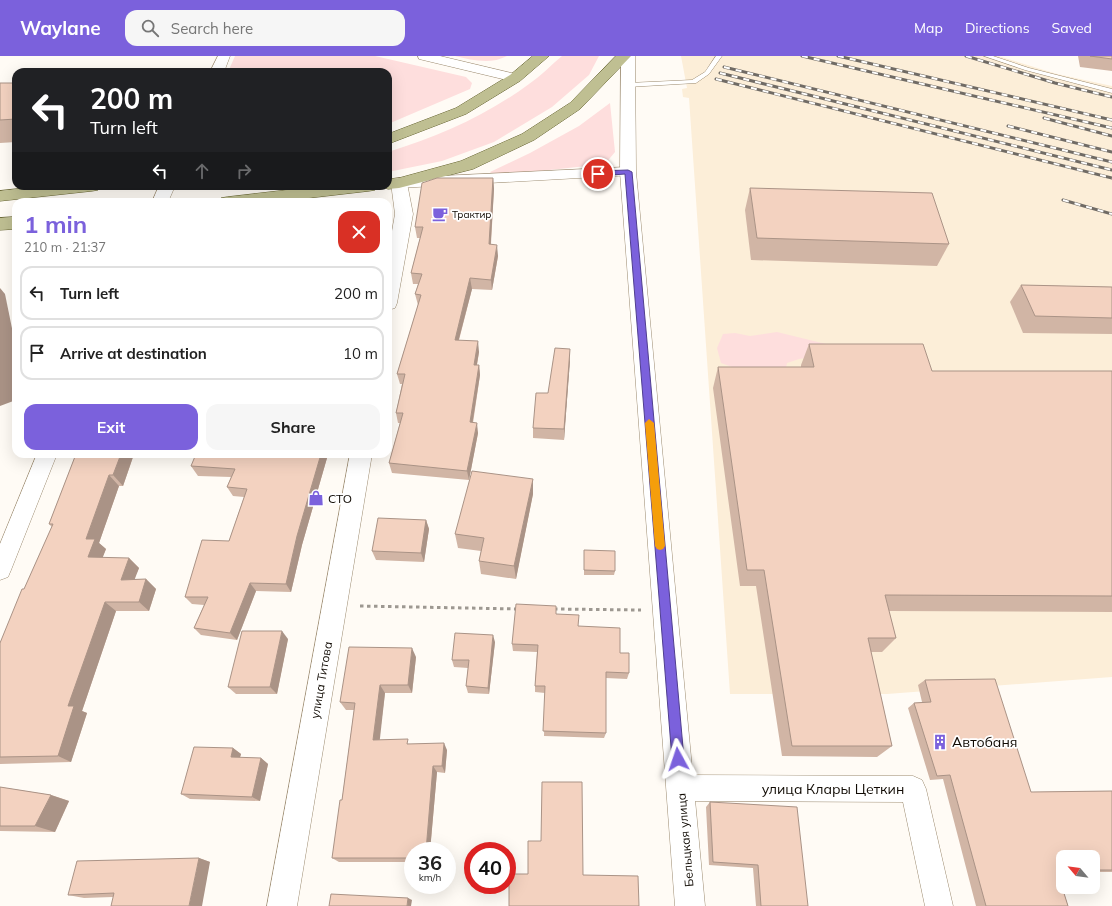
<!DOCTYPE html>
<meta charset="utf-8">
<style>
body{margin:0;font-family:Mulish,sans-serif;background:#f6f6f6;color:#222;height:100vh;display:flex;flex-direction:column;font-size:15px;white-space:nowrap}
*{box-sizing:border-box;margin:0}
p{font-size:13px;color:#767676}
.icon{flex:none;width:22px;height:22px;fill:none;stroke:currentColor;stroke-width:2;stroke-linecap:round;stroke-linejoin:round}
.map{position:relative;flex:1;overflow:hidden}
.panel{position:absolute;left:12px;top:142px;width:380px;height:260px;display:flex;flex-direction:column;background:#fff;border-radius:12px;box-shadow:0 4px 16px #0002}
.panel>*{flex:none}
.guide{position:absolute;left:12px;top:12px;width:380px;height:122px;border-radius:12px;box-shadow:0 4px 16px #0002;background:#202124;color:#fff;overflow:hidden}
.needle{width:26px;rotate:299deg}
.controls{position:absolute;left:1056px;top:794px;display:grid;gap:8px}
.controls a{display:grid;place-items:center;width:44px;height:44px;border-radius:8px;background:#fff;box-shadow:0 4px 16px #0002;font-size:20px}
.speed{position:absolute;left:404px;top:786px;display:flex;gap:8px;font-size:20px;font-weight:700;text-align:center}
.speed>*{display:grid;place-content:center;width:52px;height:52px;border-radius:50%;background:#fff;box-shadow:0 4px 16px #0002;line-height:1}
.speed small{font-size:10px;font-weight:400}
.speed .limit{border:6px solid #d22;background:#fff;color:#111}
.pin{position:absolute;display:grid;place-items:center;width:34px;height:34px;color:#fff;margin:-17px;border:2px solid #fff;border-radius:50%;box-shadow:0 1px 4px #0007}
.me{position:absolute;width:44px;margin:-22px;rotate:355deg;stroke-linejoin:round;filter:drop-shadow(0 0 3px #0008)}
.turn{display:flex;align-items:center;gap:14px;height:84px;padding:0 12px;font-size:18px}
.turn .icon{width:52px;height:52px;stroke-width:2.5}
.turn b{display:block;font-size:28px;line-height:34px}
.lanes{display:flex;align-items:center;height:38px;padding:0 12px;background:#0003;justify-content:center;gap:20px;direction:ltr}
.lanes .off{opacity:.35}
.round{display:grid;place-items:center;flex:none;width:42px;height:42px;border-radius:12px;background:#f6f6f6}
.summary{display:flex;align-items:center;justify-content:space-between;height:68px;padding:0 12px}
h1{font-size:24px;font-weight:700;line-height:30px;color:#7b61dc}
.action{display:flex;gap:8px;margin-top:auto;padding:8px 12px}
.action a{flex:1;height:46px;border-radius:12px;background:#7b61dc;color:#fff;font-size:16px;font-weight:700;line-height:46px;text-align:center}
.action a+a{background:#f6f6f6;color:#222}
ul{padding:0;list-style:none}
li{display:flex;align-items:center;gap:12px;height:54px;margin:0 8px 6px;padding:0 4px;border:2px solid #e0e0e0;border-radius:12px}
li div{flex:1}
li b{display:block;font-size:15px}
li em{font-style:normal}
header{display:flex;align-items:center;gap:24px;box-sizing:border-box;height:56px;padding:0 20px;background:#7b61dc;color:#fff}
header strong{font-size:19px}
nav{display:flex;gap:22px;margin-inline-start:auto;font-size:14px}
.search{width:280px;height:36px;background:#f6f6f6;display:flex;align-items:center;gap:10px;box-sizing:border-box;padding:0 14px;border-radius:12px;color:#767676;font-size:15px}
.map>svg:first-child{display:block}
.built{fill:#fceed8}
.green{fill:#fededd}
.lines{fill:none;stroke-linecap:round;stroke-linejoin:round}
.lane-casing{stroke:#9c8b70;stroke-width:1}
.street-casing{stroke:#9c8b70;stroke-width:1}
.secondary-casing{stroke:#9c8b70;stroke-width:1}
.primary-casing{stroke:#666431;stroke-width:1}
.path{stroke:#9d9891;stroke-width:3;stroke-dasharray:3.5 3.5;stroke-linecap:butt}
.lane{fill:#fff;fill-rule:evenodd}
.street{fill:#fff;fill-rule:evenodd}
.secondary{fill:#fff;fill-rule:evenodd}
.primary{fill:#bfbf92;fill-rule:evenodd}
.rail-casing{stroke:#706b65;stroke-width:3}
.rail{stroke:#fff;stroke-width:2;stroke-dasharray:6;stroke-linecap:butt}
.wall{fill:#d1b5a5}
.shaded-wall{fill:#aa9386}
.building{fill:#f3d2c0;stroke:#aa9386}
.route{fill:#7b61dc;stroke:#503f8f}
.slow{fill:#f59e0b}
.labels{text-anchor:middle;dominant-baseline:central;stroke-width:3.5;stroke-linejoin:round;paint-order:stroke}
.far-poi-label{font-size:10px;fill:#100a03;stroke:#fff;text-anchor:start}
.poi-label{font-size:12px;fill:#100a03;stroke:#fff;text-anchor:start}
.street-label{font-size:12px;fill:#100a03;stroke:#fff}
.near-poi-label{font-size:14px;fill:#100a03;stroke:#fff;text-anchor:start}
.near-street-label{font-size:14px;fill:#100a03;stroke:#fff}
</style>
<header>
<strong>Waylane</strong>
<div class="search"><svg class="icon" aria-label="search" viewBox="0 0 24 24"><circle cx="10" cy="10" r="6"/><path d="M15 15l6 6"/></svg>Search here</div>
<nav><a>Map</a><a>Directions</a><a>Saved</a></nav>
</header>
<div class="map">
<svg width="1112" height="850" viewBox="0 0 1112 850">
<rect width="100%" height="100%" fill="#fffbf5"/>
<polygon class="built" points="681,0 998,0 1057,18 1112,30 1112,621 887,638 730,638 689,42 683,41 682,33 687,32"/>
<g class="green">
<polygon points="235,0 375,0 466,21 472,27 470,33 388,68 388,16 228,16"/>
<path d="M455 0H507C490 9 472 4 455 0Z"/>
<path d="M562 0H599L589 19 552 51 494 86 442 105 388 116V96C438 81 487 59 529 28 541 20 551 9 562 0Z"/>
<polygon points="610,47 615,96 605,108 494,120 490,116 530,97 579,70"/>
<polygon points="777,276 826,288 827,299 799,303 787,307 785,316 754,319 721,307 717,292 723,278 735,277 750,280"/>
</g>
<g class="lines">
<defs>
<g id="lane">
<polygon points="716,0 722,0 709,18 696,27 628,31 625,29 628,27 692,24 705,16"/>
<polygon points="984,0 993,0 1029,12 1112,33 1112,37 1025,14"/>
</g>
<g id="street">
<polygon points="218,0 230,0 224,16 210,16"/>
<polygon points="418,0 440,0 520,19 522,22 520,25 515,26 419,3"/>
<polygon points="628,111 633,113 635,116 633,119 399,132 394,130 392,127 394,124 399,122"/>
<polygon points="159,130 175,130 168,146 152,146"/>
<polygon points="37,398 57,398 11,514 8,521 0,524 0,488"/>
<polygon points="681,719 913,720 922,724 926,733 953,850 925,850 903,746 681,745 672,741 668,732 672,723"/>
</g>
<g id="secondary">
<polygon points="621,0 635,0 636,116 705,850 675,850 620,116"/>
<polygon points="399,122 405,123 407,127 413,158 397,247 395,252 388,254 388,198 395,158 391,127 393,123"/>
<polygon points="350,398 372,398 297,850 267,850"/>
</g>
<g id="primary">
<polygon points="533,0 549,0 520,25 466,58 388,88 388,78 456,52 510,19"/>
<polygon points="616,0 631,0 580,53 534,84 473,113 399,132 388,133 381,130 388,130 388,123 399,122 461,105 522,78 570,47"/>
<polygon points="43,130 100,130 98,134 92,135 0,145 0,135"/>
<polygon points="322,130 377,130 375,134 369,135 274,146 219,146 221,142 227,141"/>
<polygon points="16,161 16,173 0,174 0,162"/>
</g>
</defs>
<use href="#lane" class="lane-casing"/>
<use href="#street" class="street-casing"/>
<use href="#secondary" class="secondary-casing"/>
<use href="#primary" class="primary-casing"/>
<g class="path">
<polyline points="360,550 519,553"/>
<polyline points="554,553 641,554"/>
</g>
<use href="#lane" class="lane"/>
<use href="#street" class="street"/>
<use href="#secondary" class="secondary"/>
<use href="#primary" class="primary"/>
<defs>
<g id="rail">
<polyline points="802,0 1112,72"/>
<polyline points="838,0 1112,64"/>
<polyline points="966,0 1055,27 1112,41"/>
<polyline points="724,11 1112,106"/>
<polyline points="720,17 1112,114"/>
<polyline points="716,23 1112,122"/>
<polyline points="1044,62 1112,80"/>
<polyline points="1008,70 1112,96"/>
<polyline points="1063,144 1112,158"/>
</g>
</defs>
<use href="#rail" class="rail-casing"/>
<use href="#rail" class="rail"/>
</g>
<g class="wall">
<polygon points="1078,0 1112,0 1112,15 1080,11"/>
<polygon points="0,27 16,27 16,86 0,87"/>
<polygon points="493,122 494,133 491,188 498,200 492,234 472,233 459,284 479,296 477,309 479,309 480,319 473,367 478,377 469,424 392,417 389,407 400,367 398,367 396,357 402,328 400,328 397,318 418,249 415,238 418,228 413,228 411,217 420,182 417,182 415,171"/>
<polygon points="750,132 949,188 937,210 751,204 745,154"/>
<polygon points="1021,229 1112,231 1112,278 1023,277 1010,246"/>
<polygon points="809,288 932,315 1112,315 1112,556 889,555 896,582 882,596 871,596 892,690 877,701 782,700 756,530 740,530 713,332 718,311 801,311 801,309"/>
<polygon points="570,304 564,384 533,382 533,372 548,337"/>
<polygon points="76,398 134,398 123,430 119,430 99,487 106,493 102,502 129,502 139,512 134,523 146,523 156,533 149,555 116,555 82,655 87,657 71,706 0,708 0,587 52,471 49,468"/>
<polygon points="327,402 302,489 291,536 256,535 237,584 201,579 194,572 204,549 192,548 185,541 229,485 244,441 233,440 227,431 231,421 198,420 191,410"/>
<polygon points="533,423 533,438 516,523 481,518 479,505 481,495 458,492 455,478"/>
<polygon points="426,464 429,473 424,506 376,504 372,495"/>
<polygon points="584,499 615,515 614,519 584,519"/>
<polygon points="556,558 578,570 620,597 629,617 627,623 606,622 606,677 604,682 544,680 545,637 535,636 535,630 537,596 513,595 512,588"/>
<polygon points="288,583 277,638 236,638 228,631"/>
<polygon points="495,586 489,638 468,637 466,630 468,612 454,611 452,604"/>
<polygon points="416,601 412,637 385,637 379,684 410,688 447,694 445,717 437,716 430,795 413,795 413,806 339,806 332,802 342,744 354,654 346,654 340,646"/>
<polygon points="925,624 1031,736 1112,735 1112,816 1093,816 1093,801 1063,801 1063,817 1058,817 1068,850 976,850 943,723 930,724 908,652 914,647 922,646 918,629"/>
<polygon points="233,692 241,698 240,702 261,702 268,708 260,745 190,743 181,738"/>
<polygon points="0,731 51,739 69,745 55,776 0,775"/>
<polygon points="710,746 808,850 756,850 753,812 709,809 706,751"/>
<polygon points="199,802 210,806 113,841 84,842 68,839"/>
</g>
<g class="shaded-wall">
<polygon points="493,122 494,133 490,199 489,188"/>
<polygon points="497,189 498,200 492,234 491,224"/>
<polygon points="470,222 472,233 456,294 455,284"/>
<polygon points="0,232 5,238 16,292 16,344 0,350"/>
<polygon points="478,285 479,296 475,319 474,309"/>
<polygon points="570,293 570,304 564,384 564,373"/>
<polygon points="479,309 480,319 471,376 470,366"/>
<polygon points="477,367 478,377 469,424 467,415"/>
<polygon points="121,398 134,398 123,430 113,419"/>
<polygon points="321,398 325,398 327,402 302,489 291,536 286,528 297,480"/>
<polygon points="109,419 119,430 99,487 106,493 99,511 88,501 86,483"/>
<polygon points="533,423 533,438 516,523 514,510"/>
<polygon points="426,464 429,473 424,506 421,497"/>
<polygon points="129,502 139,512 131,533 121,524"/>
<polygon points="146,523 156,533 149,555 139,546"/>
<polygon points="250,527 256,535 237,584 230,577"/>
<polygon points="105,546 116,555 82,655 87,657 71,706 58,700 68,650"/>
<polygon points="282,575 288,583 277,638 270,631"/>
<polygon points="493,579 495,586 489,638 488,632"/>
<polygon points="412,592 416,601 412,637 408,629"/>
<polygon points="380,629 385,637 379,691 373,684"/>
<polygon points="444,687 447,694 445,717 442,710"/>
<polygon points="233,692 241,698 238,707 231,701"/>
<polygon points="261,702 268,708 260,745 252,741"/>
<polygon points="433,710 437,716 430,795 426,795"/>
<polygon points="51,739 69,745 55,776 35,770"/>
<polygon points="199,802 210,806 202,850 189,850"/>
<polygon points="408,842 412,844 411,850 407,850"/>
</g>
<g class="building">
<polygon points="1090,0 1112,0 1112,3"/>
<polygon points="0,27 16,27 16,63 0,64"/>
<polygon points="437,122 493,122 489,188 497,189 491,224 470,222 455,284 478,285 474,309 479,309 470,366 477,367 467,415 389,407 403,357 396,357 405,318 397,318 421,239 415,238 422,218 411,217 423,171 415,171 422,127"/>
<polygon points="750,132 932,137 949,188 757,182"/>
<polygon points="1021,229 1112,231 1112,262 1035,260"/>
<polygon points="809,288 923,288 932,315 1112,315 1112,540 885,539 896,582 868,582 892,690 792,690 764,514 747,514 718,311 814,311"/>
<polygon points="555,292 570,293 564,373 533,372 536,337 548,337"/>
<polygon points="76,398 121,398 113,419 109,419 86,483 95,483 88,501 129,502 121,524 146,523 139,546 105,546 68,650 74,650 58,700 0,701 0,587 22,533 24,533 53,468 49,468"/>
<polygon points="196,398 321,398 297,480 286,528 250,527 230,577 194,572 208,541 185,541 202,484 229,485 247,433 227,431 235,413 191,410"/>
<polygon points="472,415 533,423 514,510 479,505 484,482 455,478"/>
<polygon points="378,462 426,464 421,497 372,495"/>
<polygon points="584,494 615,495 615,515 584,514"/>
<polygon points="516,548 556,550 556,558 579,559 578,570 620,572 620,597 629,597 629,617 606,616 606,677 543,675 545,630 535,630 538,589 512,588"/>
<polygon points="242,575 282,575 270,631 228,631"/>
<polygon points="455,577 493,579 488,632 466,630 469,604 452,604"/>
<polygon points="349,591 412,592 408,629 380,629 373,684 408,683 407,688 444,687 442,710 433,710 426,795 413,795 413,802 332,802 340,744 342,744 355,647 340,646"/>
<polygon points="995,623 1031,736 1112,735 1112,814 1093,814 1093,801 1063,801 1063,814 1057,815 1068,850 986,850 950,719 937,720 914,647 931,646 925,624"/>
<polygon points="194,691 233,692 231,701 261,702 252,741 181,738"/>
<polygon points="542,726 582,726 583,819 638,820 639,850 509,850 509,818 528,818 528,785 541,785"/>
<polygon points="0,731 51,739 35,770 0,770"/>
<polygon points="710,746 797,751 808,850 761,850 758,809 713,806"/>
<polygon points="199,802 189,850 111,850 114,837 68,839 77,805"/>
<polygon points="331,838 408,842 407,850 329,850"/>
</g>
<polygon class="route" points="628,114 632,116 684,703 682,707 678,708 674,707 672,703 625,118 598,120 594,118 598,115"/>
<polygon class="slow" points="649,363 654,367 665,490 663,493 660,494 657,493 655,490 645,367"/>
<defs>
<symbol id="cafe-bare" viewBox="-9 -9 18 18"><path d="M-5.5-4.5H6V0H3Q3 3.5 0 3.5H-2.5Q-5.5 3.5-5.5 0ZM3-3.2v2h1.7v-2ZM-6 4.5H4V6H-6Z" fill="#7b61dc" stroke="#fff" stroke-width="2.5" paint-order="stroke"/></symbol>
<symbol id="shop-bare" viewBox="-9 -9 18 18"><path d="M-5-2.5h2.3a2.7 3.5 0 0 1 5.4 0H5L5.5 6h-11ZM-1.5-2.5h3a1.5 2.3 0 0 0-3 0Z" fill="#7b61dc" stroke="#fff" stroke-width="2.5" paint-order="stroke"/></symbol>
<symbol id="building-bare" viewBox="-9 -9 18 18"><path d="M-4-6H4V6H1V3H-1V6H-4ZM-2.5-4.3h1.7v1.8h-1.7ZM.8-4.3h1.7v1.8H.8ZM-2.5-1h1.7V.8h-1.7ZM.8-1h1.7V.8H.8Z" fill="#7b61dc" stroke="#fff" stroke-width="2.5" paint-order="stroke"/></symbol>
</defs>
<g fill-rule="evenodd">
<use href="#cafe-bare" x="429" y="147" width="22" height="22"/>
<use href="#shop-bare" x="305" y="431" width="22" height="22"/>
<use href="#building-bare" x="929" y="675" width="22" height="22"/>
</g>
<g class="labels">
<g class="far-poi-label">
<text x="452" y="158">Трактир</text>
</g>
<g class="poi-label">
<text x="328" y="442">СТО</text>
</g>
<g class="street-label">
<text transform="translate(321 624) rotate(-80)">улица Титова</text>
<text transform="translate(685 784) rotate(-95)">Бельцкая улица</text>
</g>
<g class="near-poi-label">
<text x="952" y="686">Автобаня</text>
</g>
<g class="near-street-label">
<text x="833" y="733">улица Клары Цеткин</text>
</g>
</g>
</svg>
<div class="controls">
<a><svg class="needle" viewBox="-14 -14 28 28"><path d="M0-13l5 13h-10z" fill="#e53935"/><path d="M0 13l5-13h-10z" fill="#767676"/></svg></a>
</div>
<div class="speed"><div>36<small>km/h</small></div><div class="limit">40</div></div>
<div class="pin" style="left:598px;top:118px;background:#d93025"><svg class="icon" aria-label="arrive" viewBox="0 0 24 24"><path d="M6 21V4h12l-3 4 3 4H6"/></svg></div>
<svg class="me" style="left:678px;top:703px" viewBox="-20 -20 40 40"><path d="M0-17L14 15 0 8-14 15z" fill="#7b61dc" stroke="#fff" stroke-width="4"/></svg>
<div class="guide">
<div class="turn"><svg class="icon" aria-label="left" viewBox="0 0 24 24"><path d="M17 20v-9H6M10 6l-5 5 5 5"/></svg><div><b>200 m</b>Turn left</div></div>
<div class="lanes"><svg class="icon" aria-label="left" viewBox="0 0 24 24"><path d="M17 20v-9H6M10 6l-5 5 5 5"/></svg><svg class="icon off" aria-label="ahead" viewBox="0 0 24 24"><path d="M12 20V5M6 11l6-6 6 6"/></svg><svg class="icon off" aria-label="right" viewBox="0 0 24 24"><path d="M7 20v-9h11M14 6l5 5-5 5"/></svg></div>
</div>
<section class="panel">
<div class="summary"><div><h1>1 min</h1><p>210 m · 21:37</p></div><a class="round" style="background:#d93025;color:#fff"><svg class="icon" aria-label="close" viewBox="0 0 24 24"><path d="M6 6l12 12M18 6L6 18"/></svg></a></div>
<ul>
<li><svg class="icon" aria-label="left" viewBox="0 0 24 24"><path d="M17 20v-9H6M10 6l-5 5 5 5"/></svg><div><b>Turn left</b></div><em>200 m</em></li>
<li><svg class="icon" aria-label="arrive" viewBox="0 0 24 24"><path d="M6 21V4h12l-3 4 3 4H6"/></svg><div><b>Arrive at destination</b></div><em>10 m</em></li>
</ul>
<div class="action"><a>Exit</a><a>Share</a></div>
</section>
</div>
